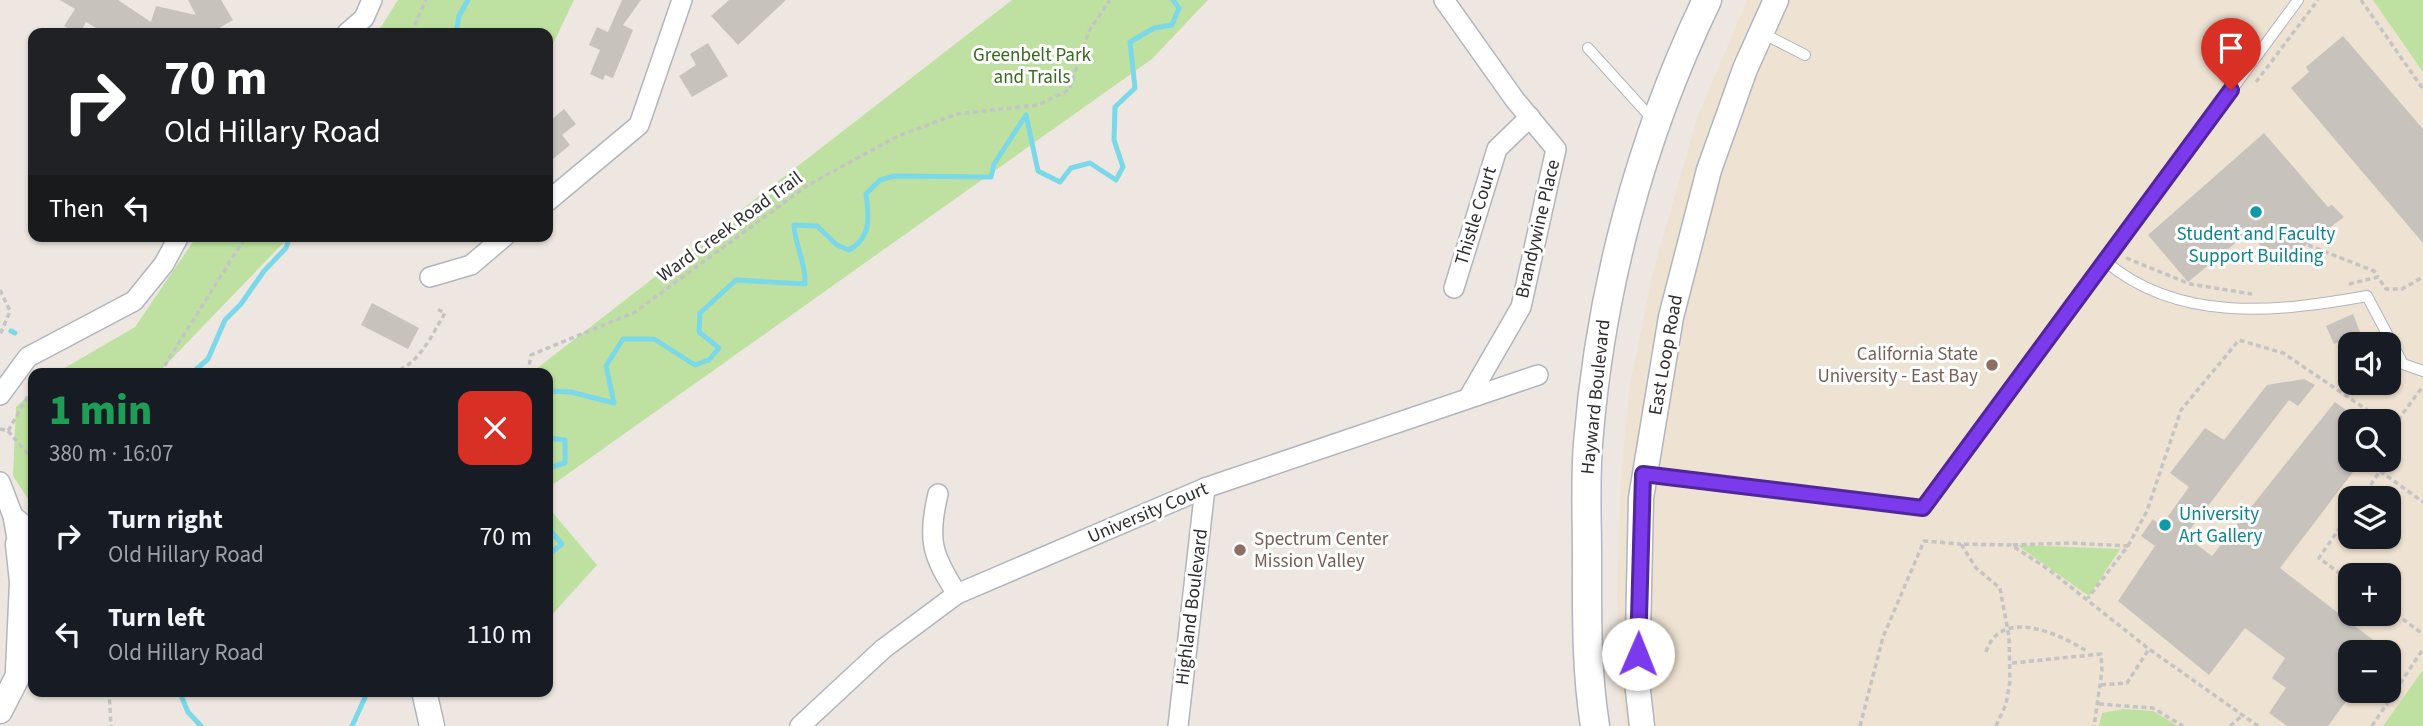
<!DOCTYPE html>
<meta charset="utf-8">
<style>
body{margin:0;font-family:"Source Sans 3",sans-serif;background:#20242c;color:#f1f3f6;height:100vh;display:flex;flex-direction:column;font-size:26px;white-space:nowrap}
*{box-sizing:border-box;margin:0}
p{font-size:23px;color:#9ea1a6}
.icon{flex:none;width:38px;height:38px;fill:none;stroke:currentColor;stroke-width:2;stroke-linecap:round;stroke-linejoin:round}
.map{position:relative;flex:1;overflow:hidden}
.details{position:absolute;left:28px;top:368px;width:525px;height:329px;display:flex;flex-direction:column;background:#171b24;border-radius:14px;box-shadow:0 2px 5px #0004}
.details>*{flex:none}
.banner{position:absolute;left:28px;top:28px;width:525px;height:214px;border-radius:14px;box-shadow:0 2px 5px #0004;background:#202124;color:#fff;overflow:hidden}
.controls{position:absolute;left:2338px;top:332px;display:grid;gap:14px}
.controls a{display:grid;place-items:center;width:63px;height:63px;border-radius:14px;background:#171b24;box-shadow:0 2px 5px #0004;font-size:35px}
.pin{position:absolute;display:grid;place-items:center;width:60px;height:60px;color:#fff;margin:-72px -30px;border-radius:50% 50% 50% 0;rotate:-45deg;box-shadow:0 0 7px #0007}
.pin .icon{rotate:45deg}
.me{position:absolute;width:77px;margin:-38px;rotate:1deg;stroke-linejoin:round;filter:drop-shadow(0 0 5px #0008)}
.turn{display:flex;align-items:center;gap:24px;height:147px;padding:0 21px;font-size:32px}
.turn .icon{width:91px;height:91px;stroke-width:2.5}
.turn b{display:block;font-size:49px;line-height:60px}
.then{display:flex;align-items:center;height:66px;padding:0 21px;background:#0003;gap:14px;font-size:26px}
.round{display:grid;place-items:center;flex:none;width:74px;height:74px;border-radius:14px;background:#20242c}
.headline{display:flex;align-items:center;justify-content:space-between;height:119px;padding:0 21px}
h1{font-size:42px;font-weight:800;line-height:52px;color:#1e9e55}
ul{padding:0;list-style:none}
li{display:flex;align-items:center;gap:21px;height:98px;padding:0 21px}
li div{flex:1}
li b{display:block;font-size:26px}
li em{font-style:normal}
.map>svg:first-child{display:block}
.education{fill:#eee2d2;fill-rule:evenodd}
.green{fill:#bee1a1}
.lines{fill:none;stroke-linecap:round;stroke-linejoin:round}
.stream{stroke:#7bd8e9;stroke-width:5}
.building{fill:#c7c2bc}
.service-casing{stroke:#b1b5bd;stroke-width:12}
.minor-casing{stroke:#b1b5bd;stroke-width:22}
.tertiary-casing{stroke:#b1b5bd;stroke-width:27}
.secondary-casing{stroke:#b1b5bd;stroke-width:31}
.path{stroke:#c4c4c4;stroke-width:3.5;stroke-dasharray:5 3.5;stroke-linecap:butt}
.service{stroke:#fff;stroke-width:10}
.minor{stroke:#fff;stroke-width:19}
.tertiary{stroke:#fff;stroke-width:24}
.secondary{stroke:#fff;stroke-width:28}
.route-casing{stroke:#51269a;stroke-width:18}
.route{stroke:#7c3aed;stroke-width:12}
.culture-dot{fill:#0f9aa8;stroke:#fff;stroke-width:2.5}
.education-dot{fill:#8d6e63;stroke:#fff;stroke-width:2.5}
.labels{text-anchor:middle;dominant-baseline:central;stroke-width:6;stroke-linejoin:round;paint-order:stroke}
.park-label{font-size:19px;fill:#37691f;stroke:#fff}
.street-label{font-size:19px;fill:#2e2e2e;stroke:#fff}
.culture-label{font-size:19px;fill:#0d838f;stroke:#fff}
.education-label{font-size:19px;fill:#785e54;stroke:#fff;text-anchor:end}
</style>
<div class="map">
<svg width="2423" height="726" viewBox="0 0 2423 726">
<rect width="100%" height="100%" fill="#eee7e1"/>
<path class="education" d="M1747 0H2423V726H1625L1619 681 1617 594 1621 474 1630 384 1653 272 1697 118ZM2350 345H2389V383H2350ZM2350 422H2389V460H2350ZM2350 499H2389V537H2350ZM2350 576H2389V614H2350ZM2350 653H2389V691H2350Z"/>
<g class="green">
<polygon points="398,0 574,0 548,54 548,33 377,33"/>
<polygon points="1012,0 1208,0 1152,59 548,488 548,373 531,373"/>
<polygon points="2373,0 2423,0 2423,72"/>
<polygon points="197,236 290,236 158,373 56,373 135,327"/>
<polygon points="33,391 33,506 13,476 16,407"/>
<polygon points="548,507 597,565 548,619"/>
<polygon points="2017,545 2120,549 2089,596"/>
<polygon points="2423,670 2423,726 2383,726"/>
<polygon points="2124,709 2153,711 2178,726 2099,726 2102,713"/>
</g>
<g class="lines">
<g class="stream">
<polyline points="456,33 459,16 468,0"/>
<polyline points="11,331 15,333"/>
<polyline points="192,373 208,359 225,320 241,304 264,271 286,248 290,236"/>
<path d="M548 391 571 392 614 403 606 366 623 339H654L695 365 709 360 719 348 699 332 700 313 736 280 805 284C806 262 795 246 794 225L817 226 837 245 849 250C872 237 869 217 866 194L880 180 895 176 991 177 994 164 1026 115 1038 171 1060 182 1071 168 1090 163 1116 180 1123 167 1114 140 1115 107 1135 88 1130 42 1154 28 1172 25 1179 8 1173 0"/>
<polyline points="548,426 550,438 565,440 565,463 548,468"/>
<polyline points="548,528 562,544 548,555"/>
<polyline points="179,691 188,712 201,726"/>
<polyline points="352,726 368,691"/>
</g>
</g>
<g class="building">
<polygon points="60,0 118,0 151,22 156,6 196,15 188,0 221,0 233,20 211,33 104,33 86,22 80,33 77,33 64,26 75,9"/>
<polygon points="622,0 641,0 623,25 633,30 613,78 605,75 603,80 590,74 600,50 589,45 597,27 608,32"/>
<polygon points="729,0 786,0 738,45 711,16"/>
<polygon points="2343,36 2423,129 2423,243 2291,88 2309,72 2306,67"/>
<polygon points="708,43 728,76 692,97 679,76 696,65 690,54"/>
<polygon points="564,109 576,124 562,135 570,145 553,159 548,151 548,116 551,120"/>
<polygon points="2264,133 2328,207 2332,205 2344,217 2278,266 2249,232 2188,282 2148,235"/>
<polygon points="372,303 419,328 408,349 361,325"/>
<polygon points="2353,314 2360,332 2334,344 2326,326"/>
<polygon points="2304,379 2315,385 2298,406 2289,400 2185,536 2212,556 2335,402 2350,413 2350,460 2362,460 2280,568 2390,653 2350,653 2350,696 2328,726 2287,726 2269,713 2286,688 2272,678 2285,658 2245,628 2209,675 2118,601 2155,546 2141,536 2153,519 2161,526 2189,487 2170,473 2205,428 2224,440 2267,385"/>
</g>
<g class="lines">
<defs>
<g id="service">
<polyline points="1762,33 1805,55"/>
<polyline points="1588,48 1654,121"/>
<path d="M2105 261C2179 324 2279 312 2367 296L2403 364 2423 371"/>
<polyline points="1647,474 1923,508 2298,0"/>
</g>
<g id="minor">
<polyline points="1444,0 1515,100 1556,149 1521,307 1469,397"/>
<polyline points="347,33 364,18 372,0"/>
<polyline points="548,201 639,125 682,0"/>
<polyline points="430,277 471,265 505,236"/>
<polyline points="1454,288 1497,149 1530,117"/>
<polyline points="0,395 28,357 134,301 164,264 179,236"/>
<polyline points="0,482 13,516 18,544 33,563"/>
<path d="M938 494C927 540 932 555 957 594"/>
<polyline points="13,516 33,532"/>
<polyline points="800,726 883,649 957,594 1205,488 1538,375"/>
<polyline points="1178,726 1205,488"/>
</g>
<g id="tertiary">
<polyline points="18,544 22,582 18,670"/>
<polyline points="424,691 432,726"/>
<polyline points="0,711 28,656"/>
<polyline points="1642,726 1637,682 1641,498 1671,317 1709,170 1745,69 1776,0"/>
</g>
<path id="secondary" d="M1595 726C1586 669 1587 614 1587 556 1587 519 1585 481 1588 444 1600 291 1640 139 1707 0"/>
</defs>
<use href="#service" class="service-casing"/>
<use href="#minor" class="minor-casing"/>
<use href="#tertiary" class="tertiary-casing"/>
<use href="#secondary" class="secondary-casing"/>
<g class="path">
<polyline points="2361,0 2423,89"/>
<polyline points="411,33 426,0"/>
<polyline points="2256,82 2318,0"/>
<polyline points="2308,245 2374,271 2378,277"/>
<polyline points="2126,258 2190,284 2252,294"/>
<polyline points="2349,284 2378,277 2386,289 2402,289 2423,277"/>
<polyline points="0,290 10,311 0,335"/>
<polyline points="160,373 246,236"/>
<path d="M392 373C420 364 431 336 445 313L437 309"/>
<polyline points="528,373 531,355 635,312 808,185 898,136 957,114 1038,105 1069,90 1089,31 1110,0"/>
<polyline points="2389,424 2393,427 2389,432"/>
<polyline points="2393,427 2423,386"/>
<polyline points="0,429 8,431 28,396"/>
<polyline points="8,431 33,460"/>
<polyline points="2378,460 2373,465 2380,471"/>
<polyline points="2361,499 2380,471 2423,502"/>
<polyline points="2350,513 2319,558 2350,581"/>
<polyline points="2013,545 2071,543 2128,546 2088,598"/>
<polyline points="2128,546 2147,511 2181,410 2239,340 2283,353 2385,422"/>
<polyline points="2389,609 2423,634"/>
<path d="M1986 652C2000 607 2059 633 2088 652"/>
<polyline points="2012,663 2101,654 2102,671 2094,726"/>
<polyline points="2101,685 2127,683 2149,649"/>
<polyline points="109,691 111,726"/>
<polyline points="2099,704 2153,708 2183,726"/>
<polyline points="1860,726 1883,637 1924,541 1961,544"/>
<polyline points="1996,726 2006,704 2010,681 2009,637 2000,588 1976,568 1961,544 2011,545 2048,569 2149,649 2258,726"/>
<polyline points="2230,726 2243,715"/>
<polyline points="2372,726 2423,649"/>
</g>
<use href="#service" class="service"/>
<use href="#minor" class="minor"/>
<use href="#tertiary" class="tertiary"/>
<use href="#secondary" class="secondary"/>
</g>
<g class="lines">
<defs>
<polyline id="route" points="1638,654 1643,474 1923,508 2231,90"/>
</defs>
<use href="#route" class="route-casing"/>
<use href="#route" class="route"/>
</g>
<g class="culture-dot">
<circle cx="2256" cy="212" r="7"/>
<circle cx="2165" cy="525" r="7"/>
</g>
<g class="education-dot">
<circle cx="1992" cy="365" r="7"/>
<circle cx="1240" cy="550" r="7"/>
</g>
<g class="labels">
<g class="park-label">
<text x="1032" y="55">Greenbelt Park<tspan x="1032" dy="22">and Trails</tspan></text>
</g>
<g class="street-label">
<text transform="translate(1476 216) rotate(-73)">Thistle Court</text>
<text transform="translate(730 227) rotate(-36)">Ward Creek Road Trail</text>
<text transform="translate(1538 229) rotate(-77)">Brandywine Place</text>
<text transform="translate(1666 355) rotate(-80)">East Loop Road</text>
<text transform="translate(1596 397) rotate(-84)">Hayward Boulevard</text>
<text transform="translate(1148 513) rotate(-23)">University Court</text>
<text transform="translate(1192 607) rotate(-83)">Highland Boulevard</text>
</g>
<g class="culture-label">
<text x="2256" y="234">Student and Faculty<tspan x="2256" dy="22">Support Building</tspan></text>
<text x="2179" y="514" text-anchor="start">University<tspan x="2179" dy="22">Art Gallery</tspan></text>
</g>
<g class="education-label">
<text x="1978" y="354">California State<tspan x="1978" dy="22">University - East Bay</tspan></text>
<text x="1254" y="539" text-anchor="start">Spectrum Center<tspan x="1254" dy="22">Mission Valley</tspan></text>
</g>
</g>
</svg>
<div class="controls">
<a><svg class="icon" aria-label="sound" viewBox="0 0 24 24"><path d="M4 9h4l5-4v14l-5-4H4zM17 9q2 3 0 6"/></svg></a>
<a><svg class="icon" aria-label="search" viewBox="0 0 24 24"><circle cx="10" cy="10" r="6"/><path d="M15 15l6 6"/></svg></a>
<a><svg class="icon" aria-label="layers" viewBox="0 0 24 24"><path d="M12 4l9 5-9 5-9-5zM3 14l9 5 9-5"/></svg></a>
<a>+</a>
<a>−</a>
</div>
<div class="pin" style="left:2231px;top:90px;background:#d93025"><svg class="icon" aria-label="arrive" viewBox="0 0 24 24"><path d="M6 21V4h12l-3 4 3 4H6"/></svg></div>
<svg class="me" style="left:1638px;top:654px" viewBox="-20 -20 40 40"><circle r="19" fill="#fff"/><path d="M0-13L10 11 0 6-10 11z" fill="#7c3aed"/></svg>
<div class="banner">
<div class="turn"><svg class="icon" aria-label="right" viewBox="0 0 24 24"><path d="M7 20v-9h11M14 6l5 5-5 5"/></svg><div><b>70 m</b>Old Hillary Road</div></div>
<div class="then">Then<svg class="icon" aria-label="left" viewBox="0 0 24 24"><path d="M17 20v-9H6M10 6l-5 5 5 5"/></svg></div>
</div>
<section class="details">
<div class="headline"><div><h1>1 min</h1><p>380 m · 16:07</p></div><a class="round" style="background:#d93025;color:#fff"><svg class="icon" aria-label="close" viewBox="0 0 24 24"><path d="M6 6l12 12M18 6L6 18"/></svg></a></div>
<ul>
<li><svg class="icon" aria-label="right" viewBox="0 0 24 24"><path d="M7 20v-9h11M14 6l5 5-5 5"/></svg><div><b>Turn right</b><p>Old Hillary Road</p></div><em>70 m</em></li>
<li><svg class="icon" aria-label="left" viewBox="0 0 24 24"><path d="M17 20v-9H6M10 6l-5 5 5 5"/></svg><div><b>Turn left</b><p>Old Hillary Road</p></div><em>110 m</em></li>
</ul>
</section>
</div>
